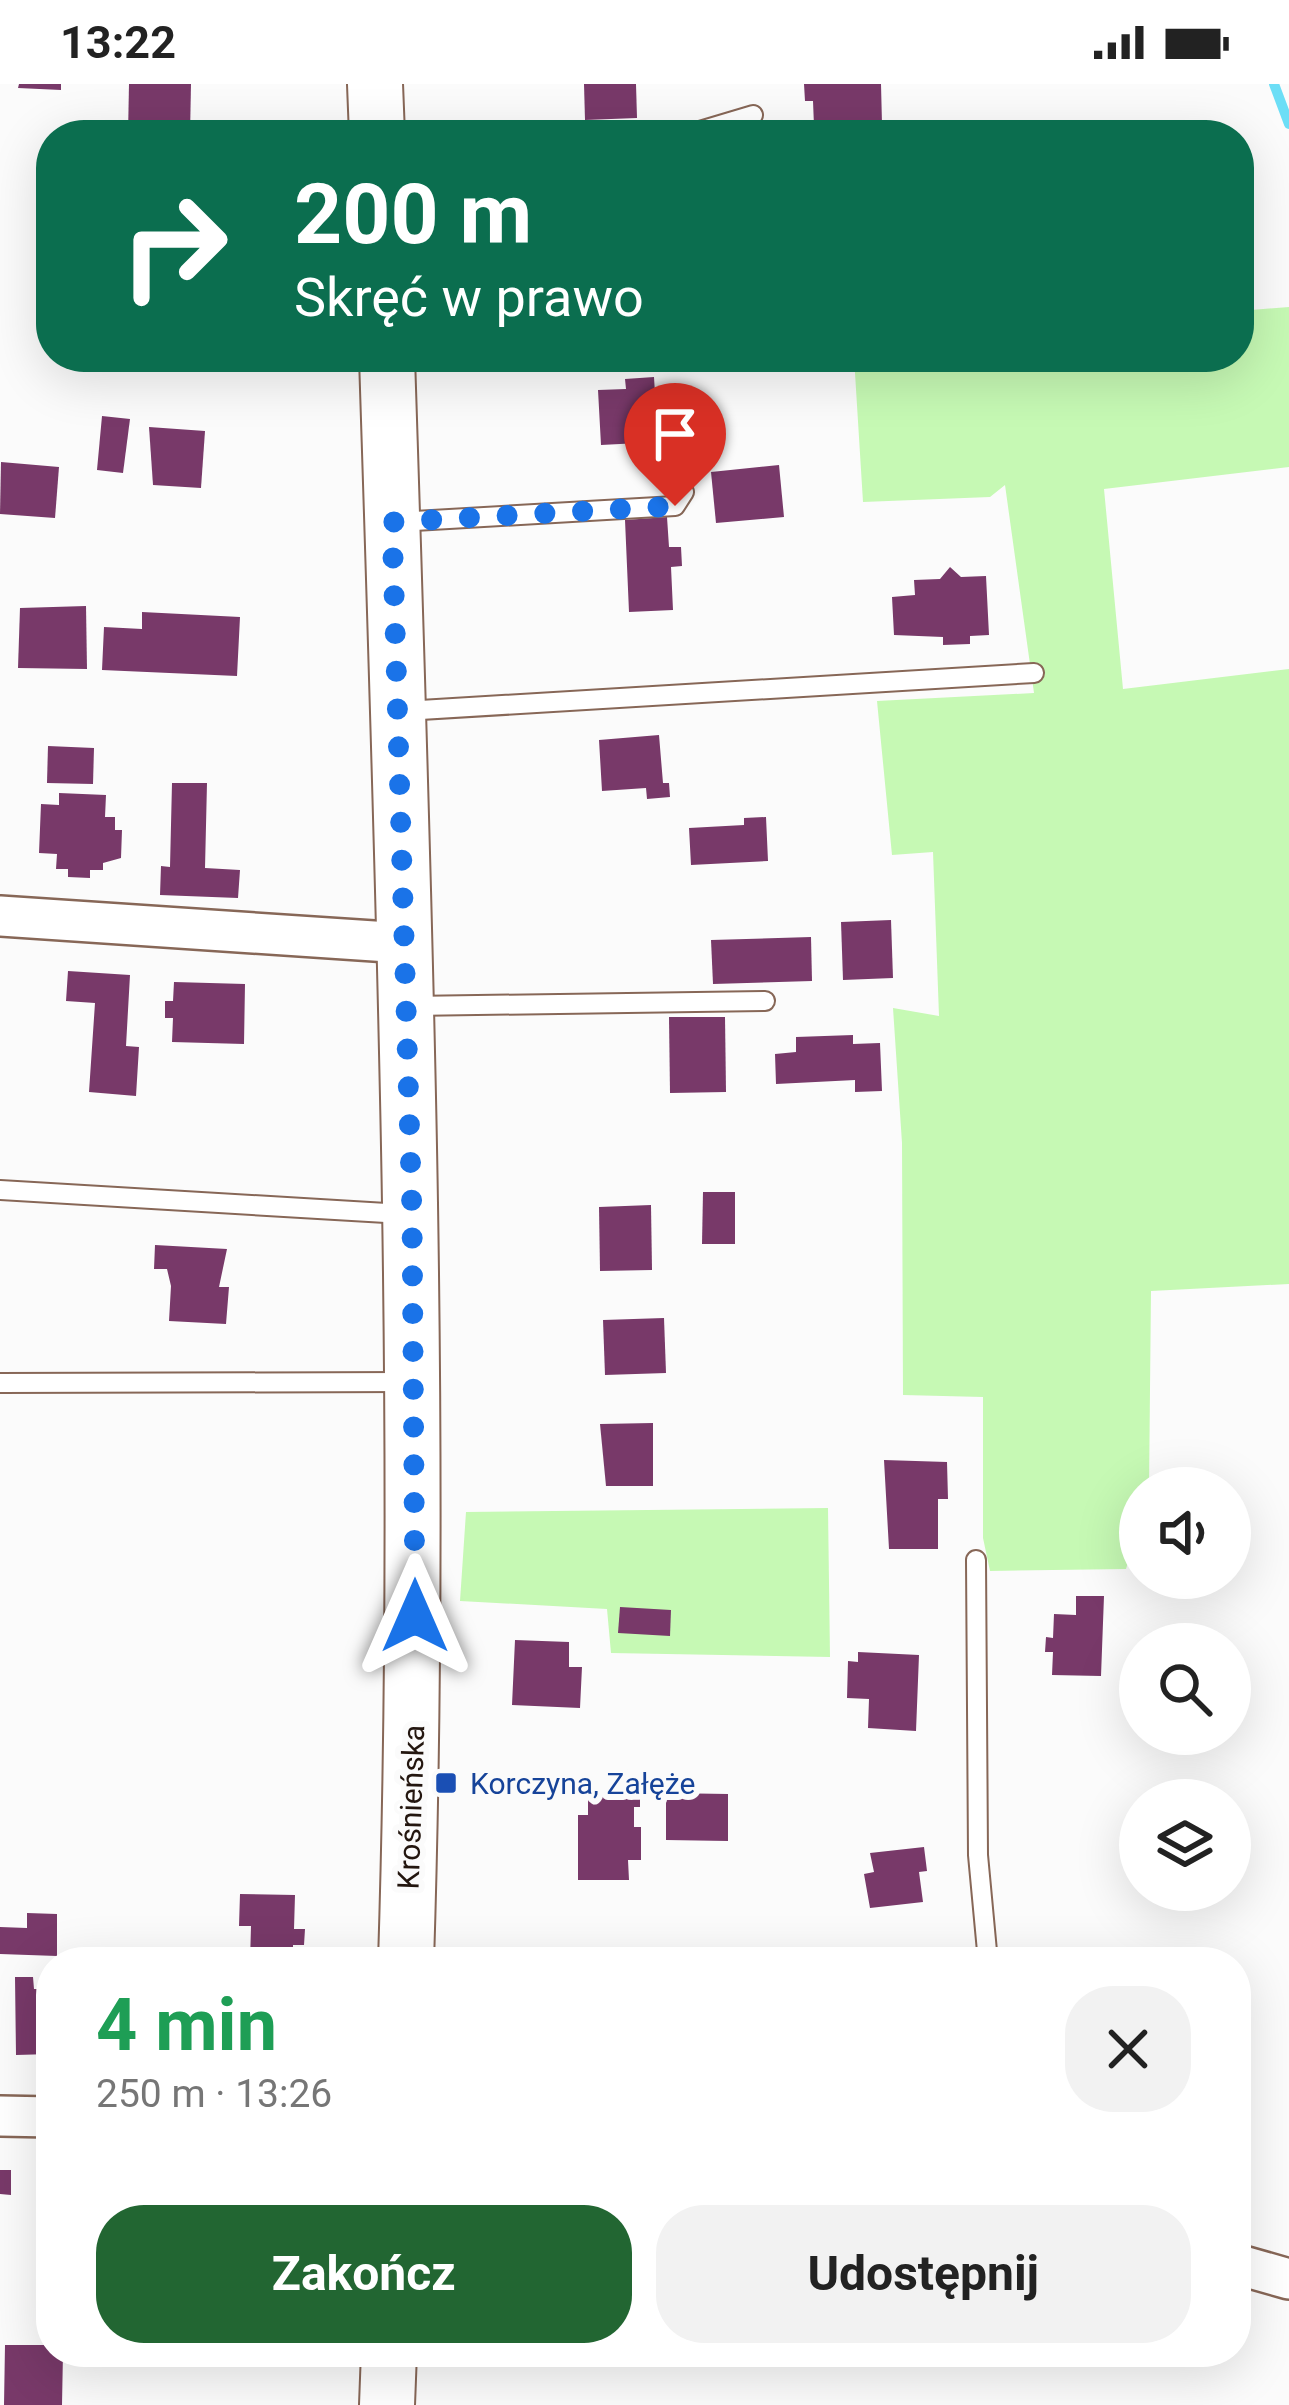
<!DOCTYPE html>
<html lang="pl">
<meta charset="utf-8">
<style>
body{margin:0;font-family:Roboto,sans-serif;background:#f2f2f2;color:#222;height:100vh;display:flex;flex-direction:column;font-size:45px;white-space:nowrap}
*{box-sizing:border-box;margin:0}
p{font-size:39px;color:#767676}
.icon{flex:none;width:66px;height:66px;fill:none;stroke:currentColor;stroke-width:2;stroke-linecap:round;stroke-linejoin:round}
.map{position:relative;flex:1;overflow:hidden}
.side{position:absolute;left:36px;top:1863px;width:1215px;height:420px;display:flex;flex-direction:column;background:#fff;border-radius:48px;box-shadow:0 12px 48px #0002}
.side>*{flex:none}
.guide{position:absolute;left:36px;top:36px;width:1218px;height:252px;border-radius:48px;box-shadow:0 12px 48px #0002;background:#0b6e4f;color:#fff;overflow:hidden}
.tools{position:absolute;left:1119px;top:1383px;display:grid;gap:24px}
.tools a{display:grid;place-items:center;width:132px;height:132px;border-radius:50%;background:#fff;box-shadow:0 12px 48px #0002;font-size:60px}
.pin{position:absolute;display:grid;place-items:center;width:102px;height:102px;color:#fff;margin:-123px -51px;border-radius:50% 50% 50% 0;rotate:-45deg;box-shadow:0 0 12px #0007}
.pin .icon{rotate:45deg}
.me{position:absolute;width:132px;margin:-66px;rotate:0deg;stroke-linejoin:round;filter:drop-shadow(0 0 9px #0008)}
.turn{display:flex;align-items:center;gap:42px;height:252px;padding:0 60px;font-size:54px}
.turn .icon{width:156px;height:156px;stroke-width:2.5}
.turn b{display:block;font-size:84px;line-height:102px}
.round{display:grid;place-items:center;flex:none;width:126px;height:126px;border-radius:48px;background:#f2f2f2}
.headline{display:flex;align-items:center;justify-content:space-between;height:204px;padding:0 60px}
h1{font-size:72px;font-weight:700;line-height:90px;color:#1e9e55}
.button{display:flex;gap:24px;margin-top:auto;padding:24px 60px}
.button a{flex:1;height:138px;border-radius:48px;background:#226632;color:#fff;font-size:48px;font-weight:700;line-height:138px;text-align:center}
.button a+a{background:#f2f2f2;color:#222}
.status{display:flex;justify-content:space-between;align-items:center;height:84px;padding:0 60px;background:#fff;direction:ltr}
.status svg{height:33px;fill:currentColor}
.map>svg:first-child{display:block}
.green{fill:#c6f9b4}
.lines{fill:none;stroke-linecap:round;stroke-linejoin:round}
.stream{stroke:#6cdef6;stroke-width:10}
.building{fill:#783969}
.service-casing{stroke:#876757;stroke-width:22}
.minor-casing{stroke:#876757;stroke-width:44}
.secondary-casing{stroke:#876757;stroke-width:58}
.service{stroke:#fff;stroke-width:18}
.minor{stroke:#fff;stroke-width:39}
.secondary{stroke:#fff;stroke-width:54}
.route{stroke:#1a73e8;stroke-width:21;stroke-dasharray:0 37.8}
.transit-dot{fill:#1a4fb4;stroke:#fbfbfb;stroke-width:4.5}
.labels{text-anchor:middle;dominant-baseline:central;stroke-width:12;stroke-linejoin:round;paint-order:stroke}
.transit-label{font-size:30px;fill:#164399;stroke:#fbfbfb;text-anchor:start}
.street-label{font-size:30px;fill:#23160f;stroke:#fbfbfb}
</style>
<div class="status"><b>13:22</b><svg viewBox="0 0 49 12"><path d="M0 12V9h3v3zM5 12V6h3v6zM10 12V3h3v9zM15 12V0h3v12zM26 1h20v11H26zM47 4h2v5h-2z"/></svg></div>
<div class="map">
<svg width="1289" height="2321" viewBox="0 0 1289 2321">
<rect width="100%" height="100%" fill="#fbfbfb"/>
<g class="green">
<polygon points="1289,223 1289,383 1104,405 1123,605 1289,585 1289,1200 1151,1207 1149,1404 1140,1404 1140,1439 1126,1485 990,1487 983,1454 983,1313 903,1311 902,1059 893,924 939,932 933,768 892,771 877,617 1034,609 1005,401 990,413 863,418 854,273 1239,273 1239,227"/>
<polygon points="828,1424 830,1573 611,1569 607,1525 460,1517 466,1428"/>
</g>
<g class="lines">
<polyline class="stream" points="1274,0 1289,40"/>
</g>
<g class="building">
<polygon points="19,0 61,0 61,6 18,4"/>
<polygon points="129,0 191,0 190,51 128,51"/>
<polygon points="584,0 636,0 637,34 585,36"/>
<polygon points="804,0 881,0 882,40 814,42 813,17 805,17"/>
<polygon points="41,125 51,125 51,219 44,219"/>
<polygon points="166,273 221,273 221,283 166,281"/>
<polygon points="654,293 658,358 601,361 598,306 626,305 625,295"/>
<polygon points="102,332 130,335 123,389 97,386"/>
<polygon points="149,343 205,347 201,404 153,401"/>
<polygon points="1,378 59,383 55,434 0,430"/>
<polygon points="779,381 784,433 716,439 711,388"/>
<polygon points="667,433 669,463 681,463 682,482 671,483 673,526 629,528 625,436"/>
<polygon points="950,483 961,493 986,492 989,551 970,552 970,560 943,561 943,553 894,551 892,513 915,511 914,496 940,495"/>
<polygon points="86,522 87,585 18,584 20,524"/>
<polygon points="142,528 240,533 237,592 102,586 104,543 142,545"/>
<polygon points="659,651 663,699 669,699 670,713 647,715 646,704 602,707 599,656"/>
<polygon points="48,662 94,664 93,700 47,699"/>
<polygon points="172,699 207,699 205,784 240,786 238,814 160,811 161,782 170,783"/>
<polygon points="59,709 106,711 105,733 115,733 115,746 122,746 121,774 103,779 103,786 90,786 90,794 68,793 68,785 56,785 57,770 39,769 41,720 59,721"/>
<polygon points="766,733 768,777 691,781 689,744 744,741 744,734"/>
<polygon points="891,836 893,894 843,896 841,838"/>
<polygon points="811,853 812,897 713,900 711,856"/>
<polygon points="68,887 130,891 126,962 139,963 136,1012 89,1008 95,919 66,917"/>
<polygon points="174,898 245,900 244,960 172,958 173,934 165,934 165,917 173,917"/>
<polygon points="669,933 725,933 726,1008 670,1009"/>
<polygon points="853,951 853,960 880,959 882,1007 855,1008 855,996 776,1000 775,970 796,968 796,953"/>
<polygon points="703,1108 735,1108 735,1160 702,1160"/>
<polygon points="651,1121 652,1186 600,1187 599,1123"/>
<polygon points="155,1161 227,1165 219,1203 229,1203 226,1240 169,1237 171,1202 167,1185 154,1185"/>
<polygon points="664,1234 666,1289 605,1291 603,1236"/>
<polygon points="653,1339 653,1402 606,1402 600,1340"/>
<polygon points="884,1376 947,1378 948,1415 938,1415 938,1465 889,1465"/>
<polygon points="1076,1512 1104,1512 1101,1592 1052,1591 1053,1568 1045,1568 1046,1553 1053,1554 1054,1530 1076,1531"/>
<polygon points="620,1523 671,1526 670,1552 618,1549"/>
<polygon points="515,1556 569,1558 569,1583 582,1583 580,1624 512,1621"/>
<polygon points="858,1568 919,1571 916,1647 868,1644 869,1615 847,1614 848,1577 858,1578"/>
<polygon points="588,1709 640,1710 640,1723 634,1723 634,1743 641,1743 641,1776 628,1776 629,1796 578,1796 578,1731 588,1731"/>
<polygon points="666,1709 728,1710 728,1757 666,1756"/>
<polygon points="924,1763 927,1787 919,1788 923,1818 870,1824 864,1790 874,1788 870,1769"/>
<polygon points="240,1810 295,1811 294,1845 305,1845 304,1861 293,1861 293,1878 250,1878 251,1842 239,1842"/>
<polygon points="27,1829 57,1830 57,1872 0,1870 0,1843 27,1844"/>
<polygon points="15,1893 33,1893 34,1905 51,1905 51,1970 16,1971"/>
<polygon points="0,2086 11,2086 11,2111 0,2110"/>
<polygon points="5,2261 51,2261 51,2268 63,2268 62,2321 4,2321"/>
</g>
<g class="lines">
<defs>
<g id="service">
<polyline points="686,51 753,31"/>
<polyline points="397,438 675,422 684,408"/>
<polyline points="404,627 1034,589"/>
<polyline points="411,922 765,917"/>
<polyline points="0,1106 403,1130"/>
<polyline points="0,1299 409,1298"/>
<polyline points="976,1476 978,1771 988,1878"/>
</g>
<g id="minor">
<polyline points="0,832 404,859"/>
<polyline points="0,2032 51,2033"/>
<polyline points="1236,2180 1289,2195"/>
</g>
<g id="secondary">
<polyline points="375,0 377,51"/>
<path d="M387 273C404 808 423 1343 406 1878"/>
<polyline points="387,2321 389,2268"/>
</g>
</defs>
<use href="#service" class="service-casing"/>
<use href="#minor" class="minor-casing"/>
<use href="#secondary" class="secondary-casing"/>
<use href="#service" class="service"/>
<use href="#minor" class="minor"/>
<use href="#secondary" class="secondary"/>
</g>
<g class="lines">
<polyline class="route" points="415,1532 412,1130 392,438 675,422"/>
</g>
<rect class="transit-dot" x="434" y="1687" width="24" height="24" rx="6"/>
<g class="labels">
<g class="transit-label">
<text x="470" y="1699">Korczyna, Załęże</text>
</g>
<g class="street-label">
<text transform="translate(411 1723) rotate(-88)">Krośnieńska</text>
</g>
</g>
</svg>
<div class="tools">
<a><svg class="icon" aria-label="sound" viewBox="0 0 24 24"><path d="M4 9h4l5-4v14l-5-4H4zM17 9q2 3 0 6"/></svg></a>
<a><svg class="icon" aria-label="search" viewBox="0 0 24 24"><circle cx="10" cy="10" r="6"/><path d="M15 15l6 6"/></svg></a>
<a><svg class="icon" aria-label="layers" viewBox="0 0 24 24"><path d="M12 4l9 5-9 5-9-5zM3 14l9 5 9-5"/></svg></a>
</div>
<div class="pin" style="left:675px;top:422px;background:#d93025"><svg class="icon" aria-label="arrive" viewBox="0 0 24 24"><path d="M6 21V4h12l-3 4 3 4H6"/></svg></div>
<svg class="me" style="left:415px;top:1532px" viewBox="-20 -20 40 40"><path d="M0-17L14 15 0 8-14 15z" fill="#1a73e8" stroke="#fff" stroke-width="4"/></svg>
<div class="guide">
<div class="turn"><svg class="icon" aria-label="right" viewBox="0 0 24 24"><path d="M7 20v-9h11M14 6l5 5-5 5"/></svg><div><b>200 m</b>Skręć w prawo</div></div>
</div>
<section class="side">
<div class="headline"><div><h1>4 min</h1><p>250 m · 13:26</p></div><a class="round"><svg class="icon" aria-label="close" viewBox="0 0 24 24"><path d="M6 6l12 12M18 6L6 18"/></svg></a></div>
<div class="button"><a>Zakończ</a><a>Udostępnij</a></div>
</section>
</div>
